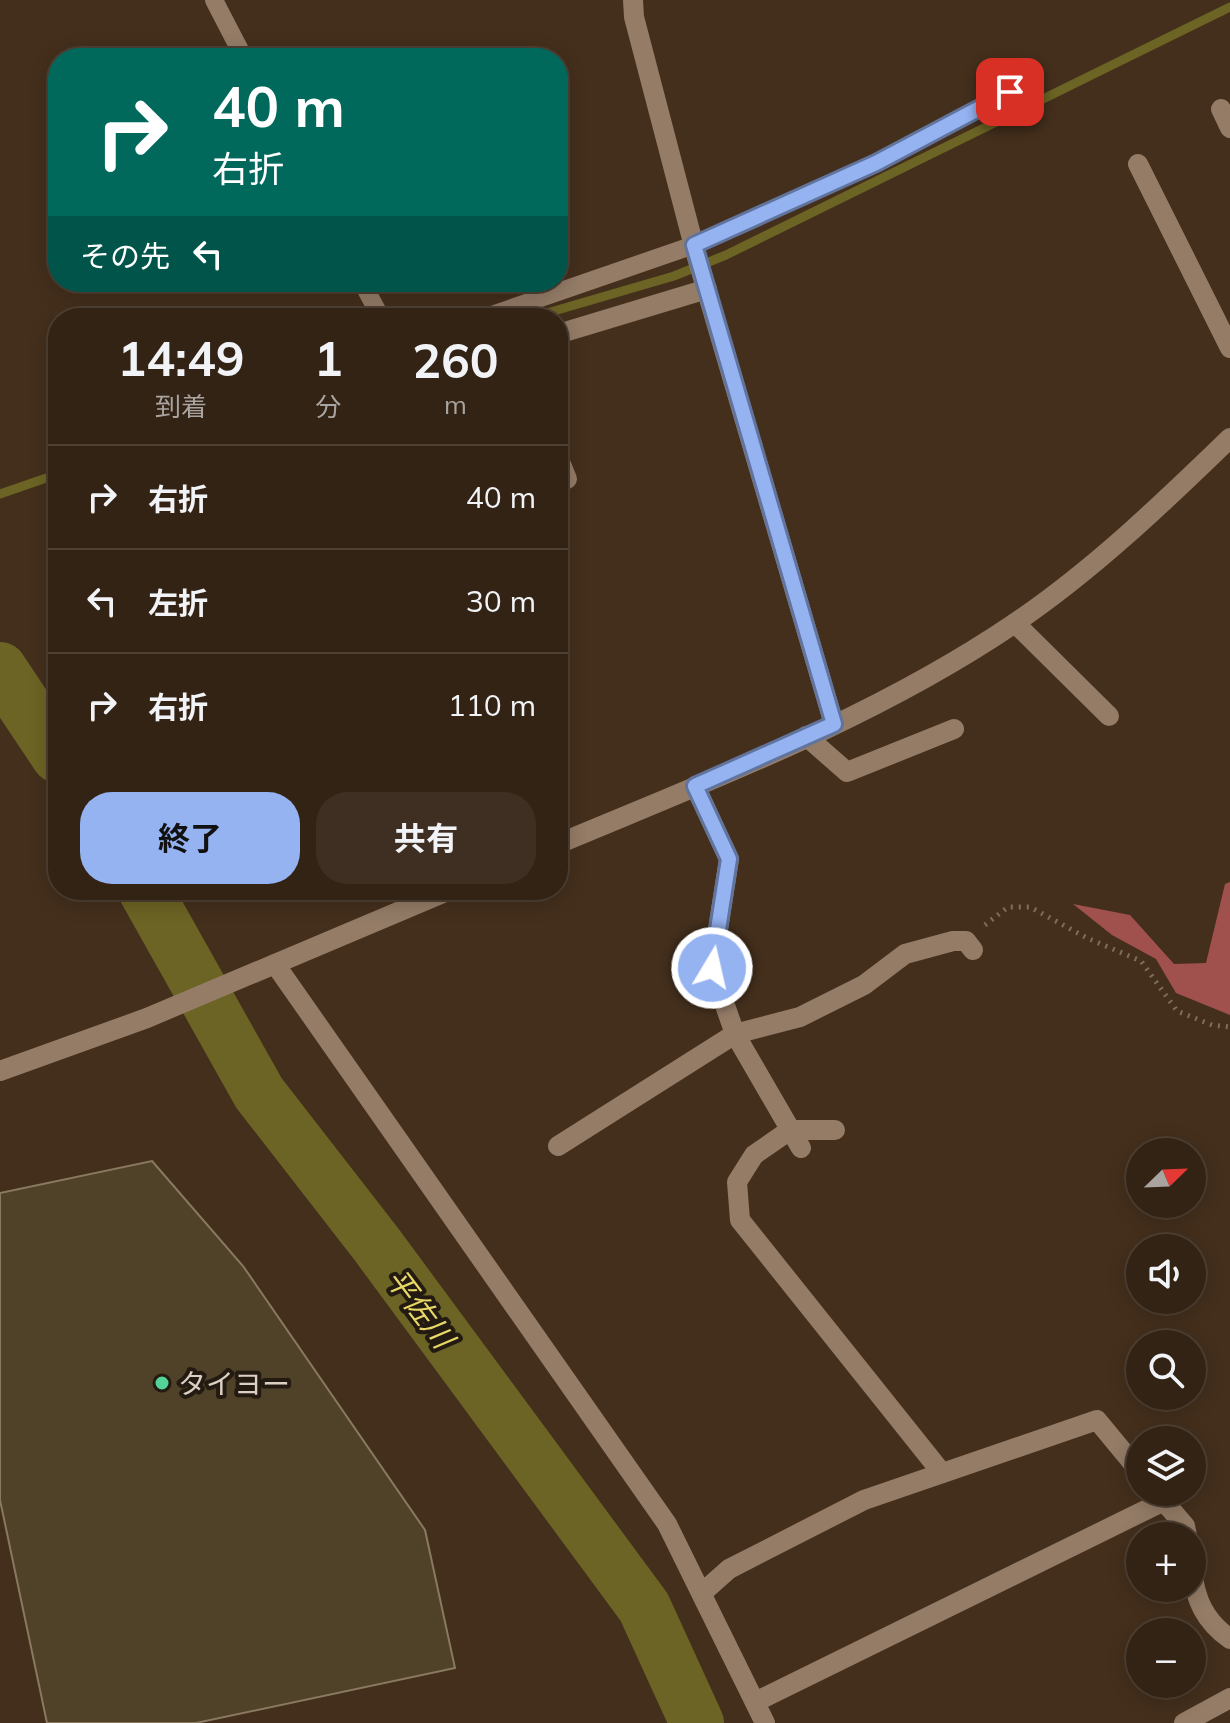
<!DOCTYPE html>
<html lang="ja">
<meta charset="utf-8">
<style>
body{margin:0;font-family:Mulish,"Noto Sans JP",sans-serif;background:#3e2f22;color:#f1f3f6;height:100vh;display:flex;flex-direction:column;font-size:30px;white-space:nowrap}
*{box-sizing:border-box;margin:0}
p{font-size:26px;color:#a9a4a0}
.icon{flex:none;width:44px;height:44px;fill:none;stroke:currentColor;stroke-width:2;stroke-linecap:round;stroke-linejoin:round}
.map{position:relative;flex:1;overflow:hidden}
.details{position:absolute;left:48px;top:308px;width:520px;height:592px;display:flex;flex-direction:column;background:#332315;border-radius:32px;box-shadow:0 4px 20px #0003,0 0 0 2px #4e4034}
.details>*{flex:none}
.hud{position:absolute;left:48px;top:48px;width:520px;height:244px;border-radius:32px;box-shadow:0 4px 20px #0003,0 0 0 2px #4e4034;background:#00695c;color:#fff;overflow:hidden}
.needle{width:52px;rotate:67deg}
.buttons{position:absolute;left:1126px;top:1138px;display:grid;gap:16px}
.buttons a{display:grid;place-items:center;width:80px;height:80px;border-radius:50%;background:#332315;box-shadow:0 4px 20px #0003,0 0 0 2px #4e4034;font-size:40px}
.pin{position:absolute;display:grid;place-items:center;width:68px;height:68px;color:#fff;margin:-34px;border-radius:16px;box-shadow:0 4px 12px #0006}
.me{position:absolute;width:88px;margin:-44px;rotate:9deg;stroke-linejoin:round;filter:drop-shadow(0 0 6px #0008)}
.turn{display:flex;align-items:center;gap:28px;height:168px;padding:0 32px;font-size:36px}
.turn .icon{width:104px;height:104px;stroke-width:2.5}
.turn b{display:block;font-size:56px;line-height:68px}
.then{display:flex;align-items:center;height:76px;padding:0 32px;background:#0003;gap:16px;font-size:30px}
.eta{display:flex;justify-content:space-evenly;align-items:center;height:136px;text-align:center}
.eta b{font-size:48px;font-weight:700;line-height:56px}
.cta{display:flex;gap:16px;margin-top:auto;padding:16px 32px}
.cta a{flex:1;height:92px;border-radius:32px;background:#95b2f1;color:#111;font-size:32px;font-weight:700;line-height:92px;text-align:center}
.cta a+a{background:#3e2f22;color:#f1f3f6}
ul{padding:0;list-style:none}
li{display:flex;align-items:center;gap:24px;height:104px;padding:0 32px;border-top:2px solid #4e4034}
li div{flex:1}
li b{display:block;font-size:30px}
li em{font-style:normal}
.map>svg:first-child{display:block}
.forest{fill:#a0514d}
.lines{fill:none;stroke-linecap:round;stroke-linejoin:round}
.stream{stroke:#6c6424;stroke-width:9}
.river{stroke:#6c6424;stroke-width:54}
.building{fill:#4f4229;stroke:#88795f;stroke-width:2}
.path{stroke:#7e6c5c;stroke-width:5;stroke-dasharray:2 6;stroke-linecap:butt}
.service{stroke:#947c67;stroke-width:18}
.minor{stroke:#947c67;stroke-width:20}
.tertiary{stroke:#947c67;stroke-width:20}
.route-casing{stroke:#61749d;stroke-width:20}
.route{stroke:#95b2f1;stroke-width:14}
.poi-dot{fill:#52d397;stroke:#231a11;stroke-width:3}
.labels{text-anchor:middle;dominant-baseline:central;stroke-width:8;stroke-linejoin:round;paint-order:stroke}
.poi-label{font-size:28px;fill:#dccfc4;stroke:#231a11;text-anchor:start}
.water-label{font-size:30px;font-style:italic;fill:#e7d766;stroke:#231a11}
</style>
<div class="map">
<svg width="1230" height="1723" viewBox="0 0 1230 1723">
<rect width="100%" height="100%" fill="#442f1c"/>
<polygon class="forest" points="1230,882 1230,1015 1176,993 1156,959 1112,935 1073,904 1130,915 1174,964 1206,963 1225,884"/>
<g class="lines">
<g class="stream">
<polyline points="530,318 674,276 726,255 1230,7"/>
<polyline points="0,494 58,474"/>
</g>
<g class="river">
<polyline points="0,669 58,756"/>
<polyline points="145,890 259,1093 377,1245 644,1607 697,1723"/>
</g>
</g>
<polygon class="building" points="152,1161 243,1266 425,1530 455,1668 196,1723 47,1723 0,1500 0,1193"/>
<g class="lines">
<polyline class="path" points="985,925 1008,907 1030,907 1087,938 1141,961 1177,1011 1212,1025 1230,1027"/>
<g class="service">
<polyline points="214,0 244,58"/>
<polyline points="362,282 381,318"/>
<polyline points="483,318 694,245 876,163 1010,92"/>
</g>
<g class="minor">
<polyline points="633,0 634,17 696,254 834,724"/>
<polyline points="1221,109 1230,128"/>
<polyline points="1138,164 1230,348"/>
<polyline points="558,334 707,289"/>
<polyline points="558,457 567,479"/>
<polyline points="1015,623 1109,716"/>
<polyline points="806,736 847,772 954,729"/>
<polyline points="695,786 729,859 712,968 735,1034 801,1148"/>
<polyline points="275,964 667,1524 765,1723"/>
<polyline points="835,1130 790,1130 754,1155 737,1182 740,1220 942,1473"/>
<polyline points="558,1146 735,1034 800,1017 864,985 905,954 953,941 966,941 973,950"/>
<polyline points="1156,1492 1185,1526 1187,1536"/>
<path d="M1192 1570C1195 1600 1205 1621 1230 1639"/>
<polyline points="702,1593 729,1569 864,1500 1097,1420 1140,1472"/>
<polyline points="755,1702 1164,1501"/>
<polyline points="1184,1723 1230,1698"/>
</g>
<g class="tertiary">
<path d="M558 844C713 779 875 718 1015 623 1093 570 1162 504 1230 438"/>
<polyline points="0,1071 147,1018 450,890"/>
</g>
</g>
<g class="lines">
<defs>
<polyline id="route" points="712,968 729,859 695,786 834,724 694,245 876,163 1010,92"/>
</defs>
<use href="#route" class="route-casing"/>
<use href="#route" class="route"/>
</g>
<circle class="poi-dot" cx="162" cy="1383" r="8"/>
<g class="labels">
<g class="poi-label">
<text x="178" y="1383">タイヨー</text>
</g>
<g class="water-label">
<text transform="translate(420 1308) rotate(53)">平佐川</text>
</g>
</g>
</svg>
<div class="buttons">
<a><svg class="needle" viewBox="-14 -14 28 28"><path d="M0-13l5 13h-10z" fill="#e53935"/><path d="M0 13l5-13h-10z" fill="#a9a4a0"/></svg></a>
<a><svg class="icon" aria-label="sound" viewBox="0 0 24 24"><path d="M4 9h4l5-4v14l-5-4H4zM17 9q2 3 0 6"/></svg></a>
<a><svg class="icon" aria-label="search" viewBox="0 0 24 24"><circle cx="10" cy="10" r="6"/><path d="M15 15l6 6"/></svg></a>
<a><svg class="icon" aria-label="layers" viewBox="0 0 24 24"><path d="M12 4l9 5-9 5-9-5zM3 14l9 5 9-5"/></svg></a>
<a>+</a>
<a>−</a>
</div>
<div class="pin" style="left:1010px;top:92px;background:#d93025"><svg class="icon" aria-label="arrive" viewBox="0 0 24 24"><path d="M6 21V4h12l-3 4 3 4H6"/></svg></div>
<svg class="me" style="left:712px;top:968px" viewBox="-20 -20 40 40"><circle r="17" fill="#95b2f1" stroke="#fff" stroke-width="3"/><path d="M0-11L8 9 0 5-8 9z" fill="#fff"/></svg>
<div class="hud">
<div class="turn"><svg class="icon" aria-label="right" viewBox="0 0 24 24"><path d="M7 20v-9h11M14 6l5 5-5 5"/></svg><div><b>40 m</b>右折</div></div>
<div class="then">その先<svg class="icon" aria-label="left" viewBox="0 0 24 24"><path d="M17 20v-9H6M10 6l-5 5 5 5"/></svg></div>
</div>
<section class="details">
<div class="eta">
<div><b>14:49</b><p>到着</p></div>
<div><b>1</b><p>分</p></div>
<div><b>260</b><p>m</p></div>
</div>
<ul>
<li><svg class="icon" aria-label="right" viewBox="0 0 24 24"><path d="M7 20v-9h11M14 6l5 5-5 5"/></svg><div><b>右折</b></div><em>40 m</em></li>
<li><svg class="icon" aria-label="left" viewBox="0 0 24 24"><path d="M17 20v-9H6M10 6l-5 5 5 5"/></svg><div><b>左折</b></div><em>30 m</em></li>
<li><svg class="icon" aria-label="right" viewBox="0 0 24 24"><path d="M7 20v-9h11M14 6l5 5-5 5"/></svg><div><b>右折</b></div><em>110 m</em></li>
</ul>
<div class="cta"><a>終了</a><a>共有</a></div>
</section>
</div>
